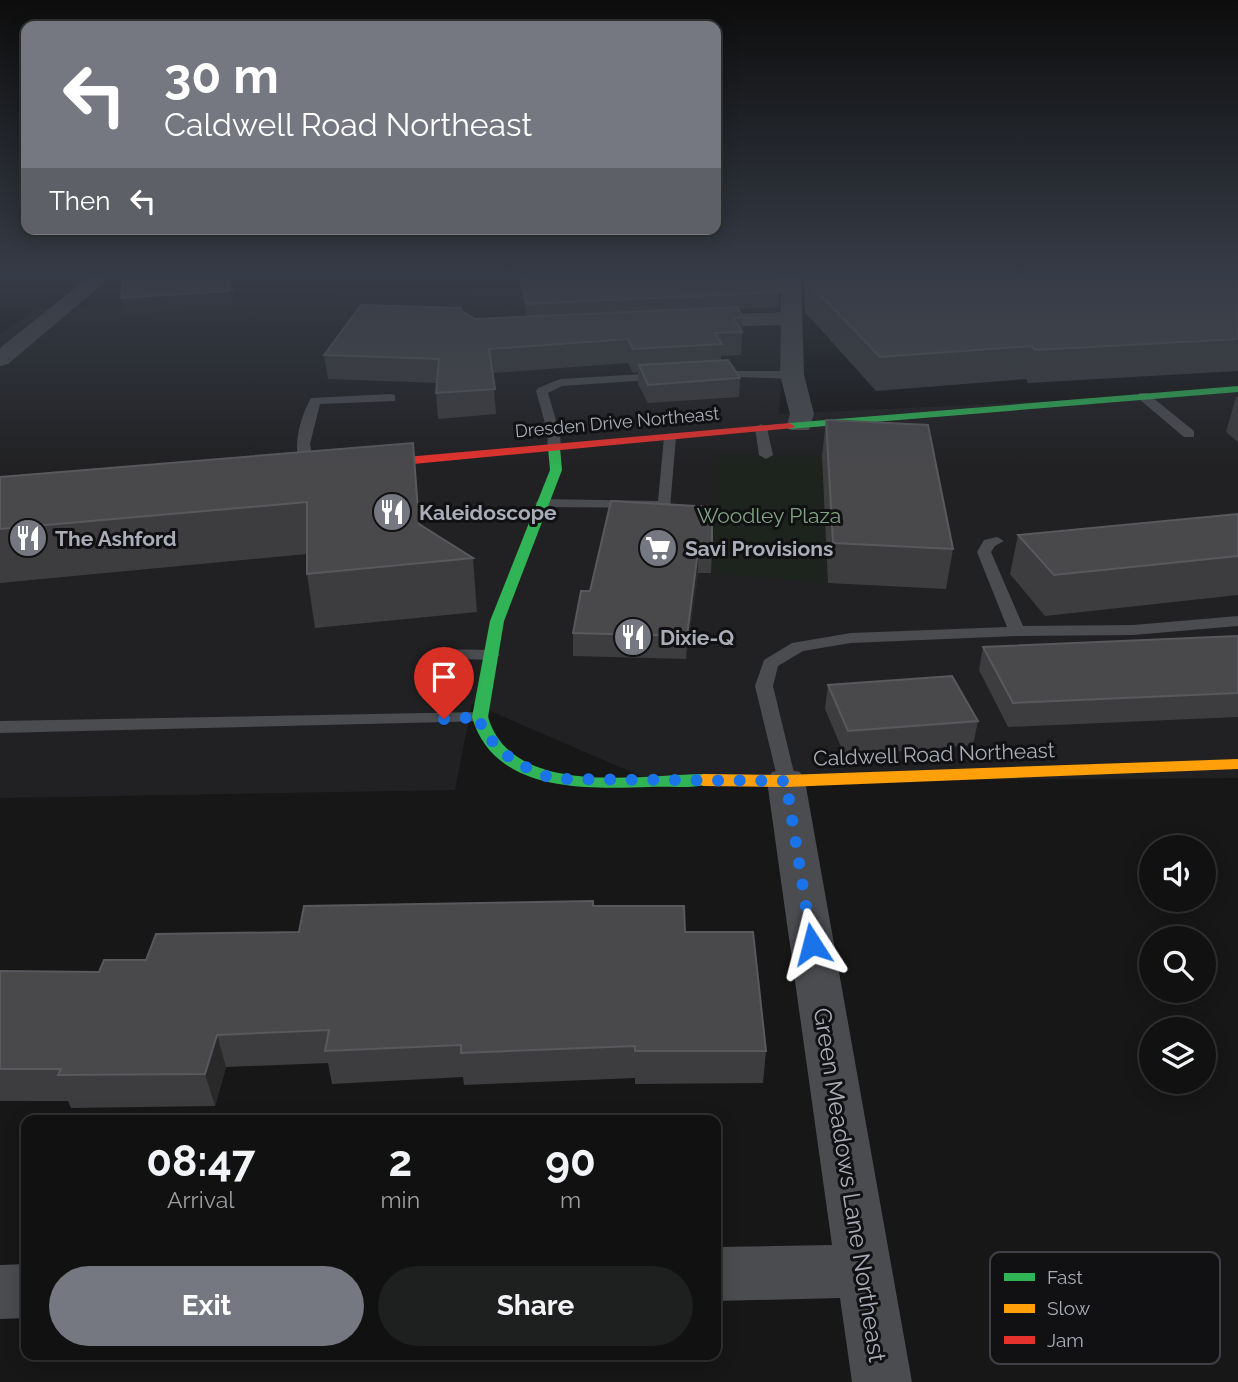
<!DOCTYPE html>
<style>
body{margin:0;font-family:Raleway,sans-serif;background:#1e1f1f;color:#f1f3f6;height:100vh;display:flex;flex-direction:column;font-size:26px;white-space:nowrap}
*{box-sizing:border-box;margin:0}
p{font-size:23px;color:#9c9d9f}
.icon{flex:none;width:38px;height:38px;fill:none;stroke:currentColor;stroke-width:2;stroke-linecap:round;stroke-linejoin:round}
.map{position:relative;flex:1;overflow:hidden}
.drawer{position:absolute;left:21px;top:1115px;width:700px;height:245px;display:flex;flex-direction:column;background:#111;border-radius:14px;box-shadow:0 4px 18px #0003,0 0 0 2px #303131}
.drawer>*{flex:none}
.guide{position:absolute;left:21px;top:21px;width:700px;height:214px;border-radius:14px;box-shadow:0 4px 18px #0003,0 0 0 2px #303131;background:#757880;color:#fff;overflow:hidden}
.controls{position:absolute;left:1139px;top:835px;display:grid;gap:14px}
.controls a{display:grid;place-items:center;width:77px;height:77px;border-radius:50%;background:#111;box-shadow:0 4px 18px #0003,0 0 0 2px #303131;font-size:35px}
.pin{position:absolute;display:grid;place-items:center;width:60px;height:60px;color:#fff;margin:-72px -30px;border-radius:50% 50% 50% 0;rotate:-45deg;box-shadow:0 0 7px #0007}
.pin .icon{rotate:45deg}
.me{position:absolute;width:77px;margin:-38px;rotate:351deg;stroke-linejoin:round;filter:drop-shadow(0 0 5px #0008)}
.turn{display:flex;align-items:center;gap:24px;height:147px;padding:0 28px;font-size:32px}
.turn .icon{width:91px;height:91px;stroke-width:2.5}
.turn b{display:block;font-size:49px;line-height:60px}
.then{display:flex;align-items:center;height:66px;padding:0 28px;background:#0003;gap:14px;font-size:26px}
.eta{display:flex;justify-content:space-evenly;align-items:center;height:119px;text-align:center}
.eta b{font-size:42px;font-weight:700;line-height:49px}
.action{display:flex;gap:14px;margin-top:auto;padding:14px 28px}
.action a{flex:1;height:80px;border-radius:42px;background:#757880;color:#fff;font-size:28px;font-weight:700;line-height:80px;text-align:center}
.action a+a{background:#1e1f1f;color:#f1f3f6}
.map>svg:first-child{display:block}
.built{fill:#212123}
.green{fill:#1d241e}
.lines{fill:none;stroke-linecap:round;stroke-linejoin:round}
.lane{fill:#4b4c50;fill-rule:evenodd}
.street{fill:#4b4c50;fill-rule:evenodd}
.fast{fill:#30b455;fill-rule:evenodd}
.slow{fill:#ff9f0a;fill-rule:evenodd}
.jam{fill:#e5322d;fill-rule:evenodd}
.wall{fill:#3d3d3f}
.shaded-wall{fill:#29292a}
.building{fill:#49494c;stroke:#58595d;stroke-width:2}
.route{stroke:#1a73e8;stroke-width:12;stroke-dasharray:0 21.6}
.labels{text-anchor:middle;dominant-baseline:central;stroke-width:6;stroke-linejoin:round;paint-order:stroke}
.far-street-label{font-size:18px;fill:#a8adb8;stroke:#111113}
.poi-label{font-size:21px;font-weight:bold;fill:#a8adb8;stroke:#111113;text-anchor:start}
.park-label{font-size:21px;fill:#7fa381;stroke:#111113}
.street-label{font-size:21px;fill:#a8adb8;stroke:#111113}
.near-street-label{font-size:24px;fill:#a8adb8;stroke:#111113}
.key{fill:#111113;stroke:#3e4045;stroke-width:2}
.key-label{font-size:19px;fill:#a8adb8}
</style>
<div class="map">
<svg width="1238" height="1382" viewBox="0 0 1238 1382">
<rect width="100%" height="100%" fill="#171717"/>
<polygon class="built" points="788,275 779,414 1119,398 1238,389 1238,778 654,782 472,703 455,790 0,798 0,334 36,309"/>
<polygon class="green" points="716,454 823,456 828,583 711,573"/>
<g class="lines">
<g class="lane">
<polygon points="709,371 792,371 798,375 792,379 713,376 709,375"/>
<polygon points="660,373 666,377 664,379 562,386 548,393 560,434 561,448 554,452 547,448 548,434 536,391 538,388 560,379"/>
<polygon points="1139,393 1147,393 1194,431 1194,437 1184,437 1139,399"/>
<path d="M391 394 395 395V401L320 404 310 444 315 470 308 474 303 473C291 450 299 420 311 398Z"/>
<polygon points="761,424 767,428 773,455 766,459 759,455 755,428"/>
<polygon points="670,433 676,437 670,508 542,507 535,503 542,499 658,501 664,437"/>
<polygon points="997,537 1004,541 995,546 991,552 1023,626 1133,625 1238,616 1238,626 1133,635 1017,636 851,643 803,651 778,666 773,686 796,781 786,787 779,785 755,686 764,660 792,643 851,633 1007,627 977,552 984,540"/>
<polygon points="433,649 492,650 500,655 492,660 427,658 425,654"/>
<polygon points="480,712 489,717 486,721 0,733 0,721"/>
</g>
<g class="street">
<polygon points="91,275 113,275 8,364 0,366 0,348"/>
<polygon points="781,275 801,275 804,375 814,414 809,430 791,430 787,425 790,414 780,375 781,325 696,328 685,322 696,316 781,312"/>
<polygon points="786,769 800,772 805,781 912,1382 852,1382 840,1298 716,1301 716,1247 832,1245 767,781 772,772"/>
<polygon points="26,1264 26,1318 0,1319 0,1265"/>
</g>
<g class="fast">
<polygon points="1238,386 1238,392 789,429 783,426 789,423"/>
<path d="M554 444 560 448 562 470 504 621 488 717C512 798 639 775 703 774L712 780 709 784C691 789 668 786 649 787 586 789 494 793 472 717L490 621 550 470 548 448Z"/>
</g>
<polygon class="slow" points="1238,759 1238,769 786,787 703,786 694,780 703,774 786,775"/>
<polygon class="jam" points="789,423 795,426 793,428 361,469 355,465 361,461"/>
</g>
<g class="wall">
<polygon points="517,275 779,275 778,307 738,309 743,317 741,355 721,356 721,360 740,378 739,397 648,403 638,384 638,372 633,373 628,363 493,373 496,414 438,419 436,393 437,383 328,379 324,355 462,311 475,319 527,316"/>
<polygon points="805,275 1238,275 1238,371 1028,383 1026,379 876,391 805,312 804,290"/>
<polygon points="1236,397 1238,397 1238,442 1226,432"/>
<polygon points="826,420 953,549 946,589 828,583 822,456"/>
<polygon points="413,443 420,525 473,558 477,612 315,628 307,574 307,554 0,583 0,477"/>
<polygon points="611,501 712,552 711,573 698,573 686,659 573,656 573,633 590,591"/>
<polygon points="1238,514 1238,595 1045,616 1010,574 1018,535"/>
<polygon points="1238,636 1238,717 1008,727 979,670 983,647"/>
<polygon points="828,685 978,721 973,745 845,756 825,709"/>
<polygon points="593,906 685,932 766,1051 763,1083 635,1084 635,1078 464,1085 463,1077 332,1084 328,1063 226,1067 215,1106 71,1108 68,1101 0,1101 0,971 99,972 146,960 299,932"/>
</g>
<g class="shaded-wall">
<polygon points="231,275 235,275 232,307 125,314 121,298"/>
<polygon points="413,443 418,491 423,563 419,524"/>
<polygon points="698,551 698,573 686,659 687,636"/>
<polygon points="217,1035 226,1067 215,1106 205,1074"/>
</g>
<g class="building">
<polygon points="123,275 231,275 229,291 121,298"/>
<polygon points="520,275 779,275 780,292 527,304"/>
<polygon points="807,275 1238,275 1238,339 1035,350 1032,346 880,357 807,281"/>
<polygon points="361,305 461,308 462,311 475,319 737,307 743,317 734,318 742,332 715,333 722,344 633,349 628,339 489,349 495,389 436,393 439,359 324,355"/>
<polygon points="728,360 740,378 648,385 639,365"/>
<polygon points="826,420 928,425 953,549 833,543"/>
<polygon points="413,443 419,524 473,558 307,574 307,502 0,529 0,477"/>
<polygon points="611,501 712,507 712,552 698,551 687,636 573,633 581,591 590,591"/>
<polygon points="1238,514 1238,556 1054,575 1018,535"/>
<polygon points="1238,636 1238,693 1013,703 983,647"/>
<polygon points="952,676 978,721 848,731 828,685"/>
<polygon points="593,901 593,906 684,906 685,932 753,932 766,1051 635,1051 635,1046 461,1053 461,1045 325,1051 329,1030 217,1035 205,1074 58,1075 61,1069 0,1069 0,971 99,972 104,960 146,960 156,934 299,932 304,906"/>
</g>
<linearGradient id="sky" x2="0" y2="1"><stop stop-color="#0d0d0d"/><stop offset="0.59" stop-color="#363c47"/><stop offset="1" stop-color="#363c47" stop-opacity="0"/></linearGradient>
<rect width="1238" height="468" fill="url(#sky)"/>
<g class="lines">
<polyline class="route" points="444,719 480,717 482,731 514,762 553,779 786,781 812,944"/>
</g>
<defs>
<symbol id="restaurant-disc" viewBox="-11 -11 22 22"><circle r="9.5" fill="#757880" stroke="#111113"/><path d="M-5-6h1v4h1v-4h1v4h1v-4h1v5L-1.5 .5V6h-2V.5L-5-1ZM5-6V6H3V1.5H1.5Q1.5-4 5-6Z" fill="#fff"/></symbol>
<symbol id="supermarket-disc" viewBox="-11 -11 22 22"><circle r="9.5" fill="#757880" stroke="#111113"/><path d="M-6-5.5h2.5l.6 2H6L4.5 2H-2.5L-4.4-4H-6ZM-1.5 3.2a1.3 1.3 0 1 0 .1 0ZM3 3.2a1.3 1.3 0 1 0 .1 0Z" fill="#fff"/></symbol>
</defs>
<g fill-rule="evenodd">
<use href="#restaurant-disc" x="370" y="490" width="44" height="44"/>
<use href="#restaurant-disc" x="6" y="516" width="44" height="44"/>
<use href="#supermarket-disc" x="636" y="526" width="44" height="44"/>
<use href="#restaurant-disc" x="611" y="615" width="44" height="44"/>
</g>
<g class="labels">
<g class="far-street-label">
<text transform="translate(617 422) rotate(-5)">Dresden Drive Northeast</text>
</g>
<g class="poi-label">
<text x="419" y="512">Kaleidoscope</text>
<text x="55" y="538">The Ashford</text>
<text x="685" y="548">Savi Provisions</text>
<text x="660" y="637">Dixie-Q</text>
</g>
<g class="park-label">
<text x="769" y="515">Woodley Plaza</text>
</g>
<g class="street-label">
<text transform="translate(934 754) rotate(-2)">Caldwell Road Northeast</text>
</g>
<g class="near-street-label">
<text transform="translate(850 1185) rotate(81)">Green Meadows Lane Northeast</text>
</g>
</g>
<rect x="990" y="1252" width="230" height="112" rx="10" class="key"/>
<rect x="1004" y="1273" width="31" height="8" fill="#30b455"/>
<rect x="1004" y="1304" width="31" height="9" fill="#ff9f0a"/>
<rect x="1004" y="1336" width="31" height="8" fill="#e5322d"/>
<g class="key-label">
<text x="1047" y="1284">Fast</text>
<text x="1047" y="1315">Slow</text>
<text x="1047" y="1347">Jam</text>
</g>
</svg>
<div class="controls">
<a><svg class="icon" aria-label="sound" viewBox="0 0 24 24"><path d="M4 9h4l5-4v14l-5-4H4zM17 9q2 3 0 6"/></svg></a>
<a><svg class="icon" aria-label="search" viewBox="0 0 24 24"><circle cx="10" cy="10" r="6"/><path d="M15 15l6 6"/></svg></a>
<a><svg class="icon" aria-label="layers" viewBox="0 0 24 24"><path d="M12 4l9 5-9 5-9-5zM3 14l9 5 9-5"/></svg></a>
</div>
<div class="pin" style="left:444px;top:719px;background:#d93025"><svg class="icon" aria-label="arrive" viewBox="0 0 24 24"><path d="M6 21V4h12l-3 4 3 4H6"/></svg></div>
<svg class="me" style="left:812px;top:944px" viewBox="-20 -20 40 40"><path d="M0-17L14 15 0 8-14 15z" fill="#1a73e8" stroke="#fff" stroke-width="4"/></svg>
<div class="guide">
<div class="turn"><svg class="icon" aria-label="left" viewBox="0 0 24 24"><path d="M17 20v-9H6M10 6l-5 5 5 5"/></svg><div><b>30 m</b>Caldwell Road Northeast</div></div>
<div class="then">Then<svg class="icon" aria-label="left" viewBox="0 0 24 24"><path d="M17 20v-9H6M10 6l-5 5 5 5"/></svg></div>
</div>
<section class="drawer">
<div class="eta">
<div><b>08:47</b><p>Arrival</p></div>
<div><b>2</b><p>min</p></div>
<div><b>90</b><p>m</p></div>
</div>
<div class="action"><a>Exit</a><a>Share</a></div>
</section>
</div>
